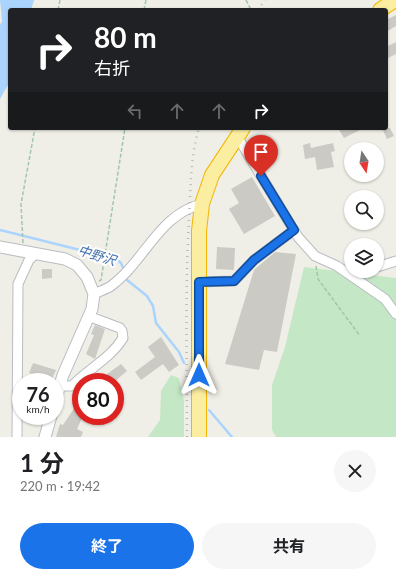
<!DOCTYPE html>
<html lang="ja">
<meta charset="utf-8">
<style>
body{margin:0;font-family:Lato,"Noto Sans JP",sans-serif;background:#f6f6f6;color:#202124;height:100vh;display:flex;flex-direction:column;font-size:15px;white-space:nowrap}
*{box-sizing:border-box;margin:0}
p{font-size:13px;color:#757577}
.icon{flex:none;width:22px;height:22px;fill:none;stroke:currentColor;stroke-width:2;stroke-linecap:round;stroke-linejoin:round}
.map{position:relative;height:437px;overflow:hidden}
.details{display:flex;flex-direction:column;background:#fff;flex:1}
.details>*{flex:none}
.hud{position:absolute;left:8px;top:8px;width:380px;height:122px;border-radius:4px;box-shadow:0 1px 3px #0004;background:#202124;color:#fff;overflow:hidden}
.needle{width:26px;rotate:168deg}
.controls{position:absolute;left:344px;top:142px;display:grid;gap:8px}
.controls a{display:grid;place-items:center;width:40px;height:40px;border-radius:50%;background:#fff;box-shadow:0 1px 3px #0004;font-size:20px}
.speed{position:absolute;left:12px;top:373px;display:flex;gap:8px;font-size:20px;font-weight:700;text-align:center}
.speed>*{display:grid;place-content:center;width:52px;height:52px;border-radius:50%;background:#fff;box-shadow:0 1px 3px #0004;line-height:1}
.speed small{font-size:10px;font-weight:400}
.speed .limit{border:6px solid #d22;background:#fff;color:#111}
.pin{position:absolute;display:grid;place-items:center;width:34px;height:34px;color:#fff;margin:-41px -17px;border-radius:50% 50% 50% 0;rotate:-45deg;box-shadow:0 0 4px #0007}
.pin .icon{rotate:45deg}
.me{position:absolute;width:44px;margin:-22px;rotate:0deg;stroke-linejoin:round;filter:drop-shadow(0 0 3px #0008)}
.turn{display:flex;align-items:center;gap:14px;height:84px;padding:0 20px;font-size:18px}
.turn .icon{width:52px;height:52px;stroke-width:2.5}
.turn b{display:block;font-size:28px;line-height:34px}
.lanes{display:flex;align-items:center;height:38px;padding:0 20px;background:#0003;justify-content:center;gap:20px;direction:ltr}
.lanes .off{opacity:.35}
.round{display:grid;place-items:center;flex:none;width:42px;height:42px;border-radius:21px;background:#f6f6f6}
.summary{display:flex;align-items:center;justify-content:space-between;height:68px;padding:0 20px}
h1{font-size:24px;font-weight:700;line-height:30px}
.primary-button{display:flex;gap:8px;margin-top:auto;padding:8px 20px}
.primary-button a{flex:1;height:46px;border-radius:24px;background:#1a73e8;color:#fff;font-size:16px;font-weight:700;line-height:46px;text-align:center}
.primary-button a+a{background:#f6f6f6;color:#202124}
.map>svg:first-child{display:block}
.green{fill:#c4e7c6}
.water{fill:#aad4fd}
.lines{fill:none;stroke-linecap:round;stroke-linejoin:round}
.stream{stroke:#aad4fd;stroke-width:2.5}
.building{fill:#cccac4}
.minor-casing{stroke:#b9bcc0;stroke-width:11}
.tertiary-casing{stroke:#b9bcc0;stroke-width:13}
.trunk-casing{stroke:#f2b505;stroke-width:16}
.path{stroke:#9ec7ac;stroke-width:1.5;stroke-dasharray:4 2;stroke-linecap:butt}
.minor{stroke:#fff;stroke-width:9}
.tertiary{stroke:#fff;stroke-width:11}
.trunk{stroke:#fceea1;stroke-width:14}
.rail{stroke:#b7b8b8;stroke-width:2.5;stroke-dasharray:1 5;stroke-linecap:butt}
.route-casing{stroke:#114b97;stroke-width:10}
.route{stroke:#1a73e8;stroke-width:7}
.labels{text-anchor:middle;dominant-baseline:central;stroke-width:4;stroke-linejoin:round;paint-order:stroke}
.water-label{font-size:13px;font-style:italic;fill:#4574b0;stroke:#fff}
</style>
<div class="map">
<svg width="396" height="437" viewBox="0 0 396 437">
<rect width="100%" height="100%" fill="#f0efe7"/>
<g class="green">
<polygon points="304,267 396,278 396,437 276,437 272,430 272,385 285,347"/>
<polygon points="171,375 179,378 184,401 184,437 148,437 160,420 161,391"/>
</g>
<polygon class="water" points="0,0 34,0 31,10 10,10 10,81 0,99 0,25 2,21"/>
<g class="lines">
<g class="stream">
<polyline points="0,230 116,259 121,263 124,270"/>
<polyline points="126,277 127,280 147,296 153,306 156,323 179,352 184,363"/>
<polyline points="209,410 232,437"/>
</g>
</g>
<g class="building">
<polygon points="396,15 396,26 386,32 386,20"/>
<polygon points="396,42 396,54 386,59 386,47"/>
<polygon points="338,128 364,128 344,138"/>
<polygon points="382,128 390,128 394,136 387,139"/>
<polygon points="310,143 311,148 333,143 335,151 331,152 334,167 317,170 315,157 305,159 303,145"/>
<polygon points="252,177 275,216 244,234 229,209 239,203 231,189"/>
<polygon points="217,247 235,248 234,270 216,269"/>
<polygon points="275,252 296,254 277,352 264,350 259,370 225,364 254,270"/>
<polygon points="42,269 52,269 52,278 42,279"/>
<polygon points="95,325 105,329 95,359 86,354 94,335 91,334"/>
<polygon points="161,337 179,365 169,372 163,364 141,380 135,372 155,357 148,347"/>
<polygon points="33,363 56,370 52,379 29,373"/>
<polygon points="121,364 127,371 114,382 92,382 97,373 113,381 107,374"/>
<polygon points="81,398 81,416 83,416 77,429 83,432 81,437 56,437 60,424 63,425"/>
</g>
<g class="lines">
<defs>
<g id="minor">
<polyline points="237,136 298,237 315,256 337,266 385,299 396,314"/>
<polyline points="377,267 396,261"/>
<polyline points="199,282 234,281 254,260 294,230"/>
<path d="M94 294C100 291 107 289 111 286 145 261 159 214 202 204"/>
<path d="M60 386H72C88 369 110 359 123 338L122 331 120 328 88 316"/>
<polyline points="17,437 18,284 29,260 35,254"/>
</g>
<g id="tertiary">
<polyline points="0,247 65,259 77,265 87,277 94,294 92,309 63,375 55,402"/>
<polyline points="45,437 51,416"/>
</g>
<g id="trunk">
<polyline points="380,10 395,0"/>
<polyline points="199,437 199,231 202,204 212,175 243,128"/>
</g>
</defs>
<use href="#minor" class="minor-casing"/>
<use href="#tertiary" class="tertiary-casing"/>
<use href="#trunk" class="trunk-casing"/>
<g class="path">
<polyline points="246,0 251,10"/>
<polyline points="58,10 60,0"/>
<polyline points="144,10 146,0"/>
<polyline points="23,243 21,204 35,128"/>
<polyline points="316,266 318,279 360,336"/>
<polyline points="99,281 101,280 125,128"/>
</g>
<use href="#minor" class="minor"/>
<use href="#tertiary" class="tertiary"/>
<use href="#trunk" class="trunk"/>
<g class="rail">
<polyline points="258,10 265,0"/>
<path d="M187 437C187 364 185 291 189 218 191 188 190 158 199 128"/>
</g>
</g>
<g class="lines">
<defs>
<polyline id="route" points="199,375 199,282 234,281 254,260 294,230 261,176"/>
</defs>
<use href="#route" class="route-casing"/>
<use href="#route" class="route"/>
</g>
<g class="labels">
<g class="water-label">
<text transform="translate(97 255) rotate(17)">中野沢</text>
</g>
</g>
</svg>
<div class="controls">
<a><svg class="needle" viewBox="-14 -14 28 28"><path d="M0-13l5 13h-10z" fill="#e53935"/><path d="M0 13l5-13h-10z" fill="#757577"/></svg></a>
<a><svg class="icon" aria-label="search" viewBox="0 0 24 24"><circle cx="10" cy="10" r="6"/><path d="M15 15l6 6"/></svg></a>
<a><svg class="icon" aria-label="layers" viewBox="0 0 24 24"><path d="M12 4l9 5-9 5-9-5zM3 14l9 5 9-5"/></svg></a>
</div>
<div class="speed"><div>76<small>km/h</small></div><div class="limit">80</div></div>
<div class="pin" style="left:261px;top:176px;background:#d93025"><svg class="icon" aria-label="arrive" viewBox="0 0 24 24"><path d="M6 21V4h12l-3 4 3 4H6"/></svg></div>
<svg class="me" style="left:199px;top:375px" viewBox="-20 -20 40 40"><path d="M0-17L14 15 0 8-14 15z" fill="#1a73e8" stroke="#fff" stroke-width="4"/></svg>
<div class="hud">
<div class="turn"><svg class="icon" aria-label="right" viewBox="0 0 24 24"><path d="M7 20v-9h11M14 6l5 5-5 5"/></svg><div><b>80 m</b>右折</div></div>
<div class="lanes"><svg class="icon off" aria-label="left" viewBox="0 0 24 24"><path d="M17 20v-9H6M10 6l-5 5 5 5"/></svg><svg class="icon off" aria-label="ahead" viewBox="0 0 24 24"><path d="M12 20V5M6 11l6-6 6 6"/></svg><svg class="icon off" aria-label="ahead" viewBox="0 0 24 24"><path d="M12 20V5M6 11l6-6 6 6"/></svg><svg class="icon" aria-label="right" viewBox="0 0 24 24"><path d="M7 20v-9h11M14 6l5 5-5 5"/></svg></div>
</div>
</div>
<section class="details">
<div class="summary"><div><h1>1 分</h1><p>220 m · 19:42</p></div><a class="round"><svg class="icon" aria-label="close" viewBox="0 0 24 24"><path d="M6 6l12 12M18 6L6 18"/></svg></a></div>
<div class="primary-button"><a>終了</a><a>共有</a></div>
</section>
